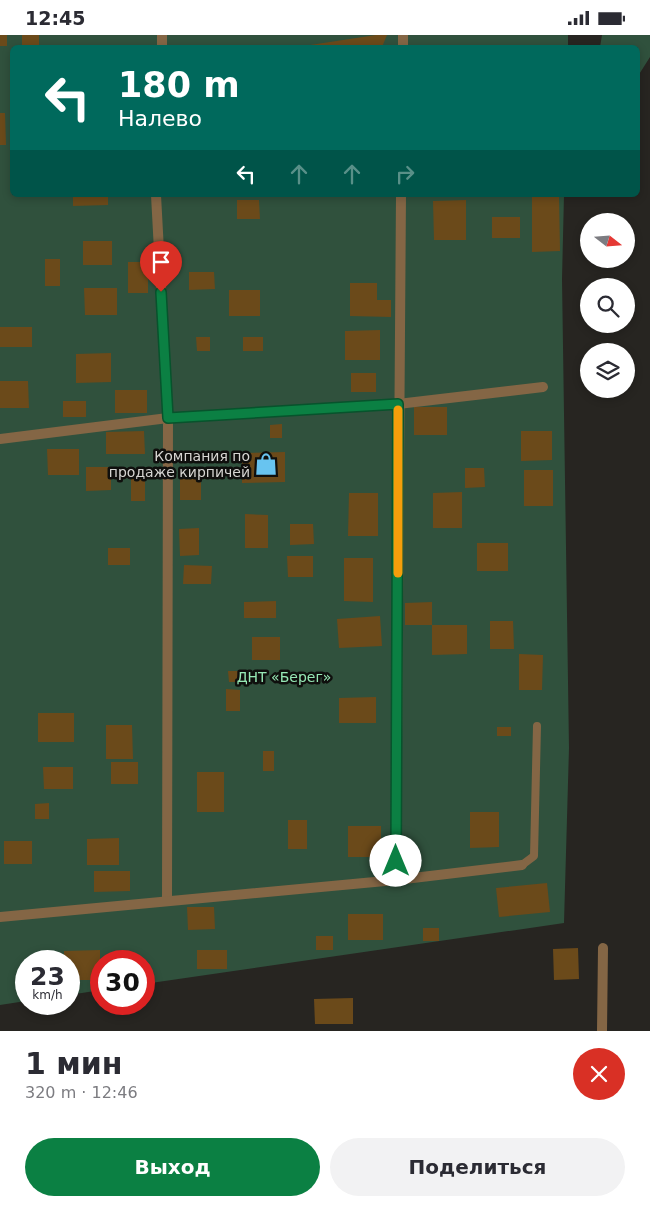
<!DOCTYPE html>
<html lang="ru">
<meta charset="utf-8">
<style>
body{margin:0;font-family:"DejaVu Sans",sans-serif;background:#f2f2f3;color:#2b2b33;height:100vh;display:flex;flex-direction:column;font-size:19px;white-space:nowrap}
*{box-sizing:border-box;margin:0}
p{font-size:16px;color:#7c7c81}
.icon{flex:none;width:28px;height:28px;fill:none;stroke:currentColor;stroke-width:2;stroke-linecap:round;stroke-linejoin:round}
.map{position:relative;height:996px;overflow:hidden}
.panel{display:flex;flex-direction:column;background:#fff;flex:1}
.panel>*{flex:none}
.top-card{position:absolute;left:10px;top:10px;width:630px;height:152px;border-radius:8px;box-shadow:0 2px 8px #0003;background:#00695c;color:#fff;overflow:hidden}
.needle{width:32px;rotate:107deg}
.buttons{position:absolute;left:580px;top:178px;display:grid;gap:10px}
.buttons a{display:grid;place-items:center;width:55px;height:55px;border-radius:50%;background:#fff;box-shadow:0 2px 8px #0003;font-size:25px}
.speed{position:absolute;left:15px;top:915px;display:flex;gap:10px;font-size:25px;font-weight:700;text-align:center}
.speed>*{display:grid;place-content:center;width:65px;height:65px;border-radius:50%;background:#fff;box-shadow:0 2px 8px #0003;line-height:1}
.speed small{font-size:12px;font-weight:400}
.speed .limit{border:8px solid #d22;background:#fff;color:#111}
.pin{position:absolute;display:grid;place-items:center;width:42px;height:42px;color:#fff;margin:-51px -21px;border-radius:50% 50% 50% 0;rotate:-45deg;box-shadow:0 0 5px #0007}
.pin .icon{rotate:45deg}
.me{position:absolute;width:55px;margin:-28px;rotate:0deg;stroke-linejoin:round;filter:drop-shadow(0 0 4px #0008)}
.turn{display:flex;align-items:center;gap:18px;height:105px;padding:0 25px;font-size:22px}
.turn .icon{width:65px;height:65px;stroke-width:2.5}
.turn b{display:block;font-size:35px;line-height:42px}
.lanes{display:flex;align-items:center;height:48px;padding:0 25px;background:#0003;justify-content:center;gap:25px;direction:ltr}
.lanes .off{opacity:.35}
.round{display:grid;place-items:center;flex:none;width:52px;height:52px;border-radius:26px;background:#f2f2f3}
.head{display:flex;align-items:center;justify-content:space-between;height:85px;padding:0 25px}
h1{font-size:30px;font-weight:700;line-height:38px}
.cta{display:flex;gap:10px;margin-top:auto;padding:10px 25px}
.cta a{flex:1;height:58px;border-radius:30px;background:#0b8043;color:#fff;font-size:20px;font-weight:700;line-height:58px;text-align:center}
.cta a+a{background:#f2f2f3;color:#2b2b33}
.status{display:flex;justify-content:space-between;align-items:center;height:35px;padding:0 25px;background:#fff;direction:ltr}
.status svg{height:14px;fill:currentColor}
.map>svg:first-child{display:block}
.green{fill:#30513d}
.building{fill:#6b4a1a}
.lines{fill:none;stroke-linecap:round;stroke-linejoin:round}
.service{stroke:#846645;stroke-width:8}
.minor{stroke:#846645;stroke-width:10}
.route-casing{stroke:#07532c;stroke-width:12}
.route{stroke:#0b8043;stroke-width:9}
.slow{stroke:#f59e0b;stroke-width:9}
.labels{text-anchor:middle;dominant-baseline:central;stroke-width:5;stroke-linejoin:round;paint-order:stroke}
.poi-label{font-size:14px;fill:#d7d6d3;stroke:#0f0f0d;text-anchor:end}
.park-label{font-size:14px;fill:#96e8b5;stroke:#0f0f0d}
</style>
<div class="status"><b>12:45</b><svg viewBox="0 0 49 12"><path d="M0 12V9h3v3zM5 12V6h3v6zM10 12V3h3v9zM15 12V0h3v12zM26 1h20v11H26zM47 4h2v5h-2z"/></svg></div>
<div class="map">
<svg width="650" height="996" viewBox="0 0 650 996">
<rect width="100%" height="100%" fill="#272521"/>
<g class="green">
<polygon points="0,0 568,0 568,12 12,12 12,160 564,160 562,244 569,713 564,888 144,949 144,926 101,926 101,955 69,960 69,926 26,926 26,966 0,970"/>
<polygon points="602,0 650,0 650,22 638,41 638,12 600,12"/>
</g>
<g class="building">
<rect x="0" y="0" width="7" height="11"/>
<rect x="22" y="0" width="17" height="12"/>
<polygon points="376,0 387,0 382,12 297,12"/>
<polygon points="0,78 5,78 6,110 0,110"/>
<polygon points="73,160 108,160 108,170 73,171"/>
<polygon points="532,160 559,160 560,216 532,217"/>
<polygon points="237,165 259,165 260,184 237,184"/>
<polygon points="466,165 466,205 434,205 433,166"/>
<rect x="492" y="182" width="28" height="21"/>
<rect x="83" y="206" width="29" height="24"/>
<rect x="45" y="224" width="15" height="27"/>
<rect x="128" y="227" width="20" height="31"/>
<polygon points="189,237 214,237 215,254 189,255"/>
<polygon points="350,248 377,248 377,265 391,265 391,282 350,281"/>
<polygon points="84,253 117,253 117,280 85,280"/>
<rect x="229" y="255" width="31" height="26"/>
<rect x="0" y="292" width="32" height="20"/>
<polygon points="380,295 380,325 345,325 345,296"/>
<polygon points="196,302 210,302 210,316 197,316"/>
<rect x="243" y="302" width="20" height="14"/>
<polygon points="111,318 111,347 76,348 76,319"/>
<rect x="351" y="338" width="25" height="19"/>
<polygon points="0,346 28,346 29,373 0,373"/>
<rect x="115" y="355" width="32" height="23"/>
<rect x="63" y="366" width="23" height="16"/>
<rect x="414" y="372" width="33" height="28"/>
<polygon points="282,389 282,403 270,403 270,390"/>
<polygon points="144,396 145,419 106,419 106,397"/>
<polygon points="521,396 552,396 552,425 521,426"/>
<polygon points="47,414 79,414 79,440 48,440"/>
<polygon points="285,417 285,447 242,448 242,418"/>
<polygon points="86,432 111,432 111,455 86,456"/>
<polygon points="465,433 484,433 485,452 465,453"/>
<rect x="524" y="435" width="29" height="36"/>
<rect x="180" y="436" width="21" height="29"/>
<polygon points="145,440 145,466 131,466 131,441"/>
<polygon points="462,457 462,493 433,493 433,458"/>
<polygon points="349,458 378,458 378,501 348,501"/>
<polygon points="245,479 268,480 268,513 245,513"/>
<polygon points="290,489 313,489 314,509 290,510"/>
<polygon points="199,493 199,520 180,521 179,494"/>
<rect x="477" y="508" width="31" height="28"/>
<rect x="108" y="513" width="22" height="17"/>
<polygon points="287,521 313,521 313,542 288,542"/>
<polygon points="344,523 373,523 373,567 344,566"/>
<polygon points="184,530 212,531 211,549 183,549"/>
<polygon points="276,566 276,583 244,583 244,567"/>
<polygon points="432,567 432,590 405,590 405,568"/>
<polygon points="380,581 382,611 339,613 337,584"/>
<polygon points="490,586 513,586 514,614 490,614"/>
<polygon points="432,590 467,590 467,619 432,620"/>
<rect x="252" y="602" width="28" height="23"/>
<polygon points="519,619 543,620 542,655 519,655"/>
<polygon points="228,636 246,636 246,647 229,647"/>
<polygon points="226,654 240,655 240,676 226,676"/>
<polygon points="376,662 376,688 339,688 339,663"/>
<rect x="38" y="678" width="36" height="29"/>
<polygon points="106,690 132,690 133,724 106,724"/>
<rect x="497" y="692" width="14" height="9"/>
<rect x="263" y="716" width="11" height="20"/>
<rect x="111" y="727" width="27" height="22"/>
<polygon points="43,732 73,732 73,754 44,754"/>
<rect x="197" y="737" width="27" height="40"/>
<polygon points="49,768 49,784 35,784 35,769"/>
<polygon points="470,777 499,777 499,812 470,813"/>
<rect x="288" y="785" width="19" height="29"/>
<rect x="348" y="791" width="33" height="31"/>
<polygon points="119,803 119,830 87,830 87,804"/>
<rect x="4" y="806" width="28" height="23"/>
<polygon points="94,836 130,836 130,856 94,857"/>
<polygon points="547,848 550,877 499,882 496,853"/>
<polygon points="187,872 214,872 215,894 188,895"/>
<rect x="348" y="879" width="35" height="26"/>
<rect x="423" y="893" width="16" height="13"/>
<rect x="316" y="901" width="17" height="14"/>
<polygon points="578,913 579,944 554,945 553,914"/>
<polygon points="100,915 100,945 69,945 69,926 64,926 64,916"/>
<rect x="197" y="915" width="30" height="19"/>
<rect x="106" y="923" width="32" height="3"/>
<polygon points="353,963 353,989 315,989 314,964"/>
</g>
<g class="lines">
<polyline class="service" points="522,830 534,821 537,691"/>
<g class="minor">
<polyline points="162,12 162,0"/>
<polyline points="403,12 403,0"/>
<polyline points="156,160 168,383 167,866"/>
<polyline points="0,404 168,383 398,369 543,352"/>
<polyline points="396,845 401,160"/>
<polyline points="0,882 396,845 522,830"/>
<polyline points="602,996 603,913"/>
</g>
</g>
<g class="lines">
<defs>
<polyline id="route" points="161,257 168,383 398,369 396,826"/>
</defs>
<use href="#route" class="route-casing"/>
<use href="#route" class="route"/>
<polyline class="slow" points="398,538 398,375"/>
</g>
<defs>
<symbol id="shop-bare" viewBox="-9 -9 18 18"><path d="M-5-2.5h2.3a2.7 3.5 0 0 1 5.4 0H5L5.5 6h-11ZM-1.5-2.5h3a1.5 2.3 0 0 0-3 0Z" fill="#68c4f0" stroke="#0f0f0d" stroke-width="2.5" paint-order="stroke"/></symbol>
</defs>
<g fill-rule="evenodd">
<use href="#shop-bare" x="250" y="413" width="32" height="32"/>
</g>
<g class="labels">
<g class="poi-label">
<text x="250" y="421">Компания по<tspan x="250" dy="16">продаже кирпичей</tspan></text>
</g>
<g class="park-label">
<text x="284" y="642">ДНТ «Берег»</text>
</g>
</g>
</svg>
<div class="buttons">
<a><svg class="needle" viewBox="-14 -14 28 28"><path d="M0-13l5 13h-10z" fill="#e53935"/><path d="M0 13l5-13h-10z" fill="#7c7c81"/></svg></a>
<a><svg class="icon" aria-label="search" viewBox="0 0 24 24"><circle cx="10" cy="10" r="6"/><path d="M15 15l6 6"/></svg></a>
<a><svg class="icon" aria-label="layers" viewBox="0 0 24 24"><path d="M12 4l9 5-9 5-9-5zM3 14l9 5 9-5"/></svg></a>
</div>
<div class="speed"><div>23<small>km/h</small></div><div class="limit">30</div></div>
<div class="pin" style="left:161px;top:257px;background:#d93025"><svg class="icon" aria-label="arrive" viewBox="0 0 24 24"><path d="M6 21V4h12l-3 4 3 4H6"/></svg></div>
<svg class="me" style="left:396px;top:826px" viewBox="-20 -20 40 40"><circle r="19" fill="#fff"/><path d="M0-13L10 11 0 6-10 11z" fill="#0b8043"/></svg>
<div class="top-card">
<div class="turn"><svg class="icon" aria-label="left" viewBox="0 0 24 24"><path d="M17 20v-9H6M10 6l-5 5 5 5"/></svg><div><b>180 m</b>Налево</div></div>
<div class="lanes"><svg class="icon" aria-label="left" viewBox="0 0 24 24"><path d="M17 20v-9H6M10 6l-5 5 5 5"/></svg><svg class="icon off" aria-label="ahead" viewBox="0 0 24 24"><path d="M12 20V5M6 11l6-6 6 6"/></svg><svg class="icon off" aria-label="ahead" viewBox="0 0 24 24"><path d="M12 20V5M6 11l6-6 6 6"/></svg><svg class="icon off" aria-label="right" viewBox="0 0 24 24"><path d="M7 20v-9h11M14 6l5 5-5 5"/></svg></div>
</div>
</div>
<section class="panel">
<div class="head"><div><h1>1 мин</h1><p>320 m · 12:46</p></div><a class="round" style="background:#d93025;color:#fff"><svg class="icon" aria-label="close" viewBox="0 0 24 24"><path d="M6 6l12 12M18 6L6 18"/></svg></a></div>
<div class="cta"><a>Выход</a><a>Поделиться</a></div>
</section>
